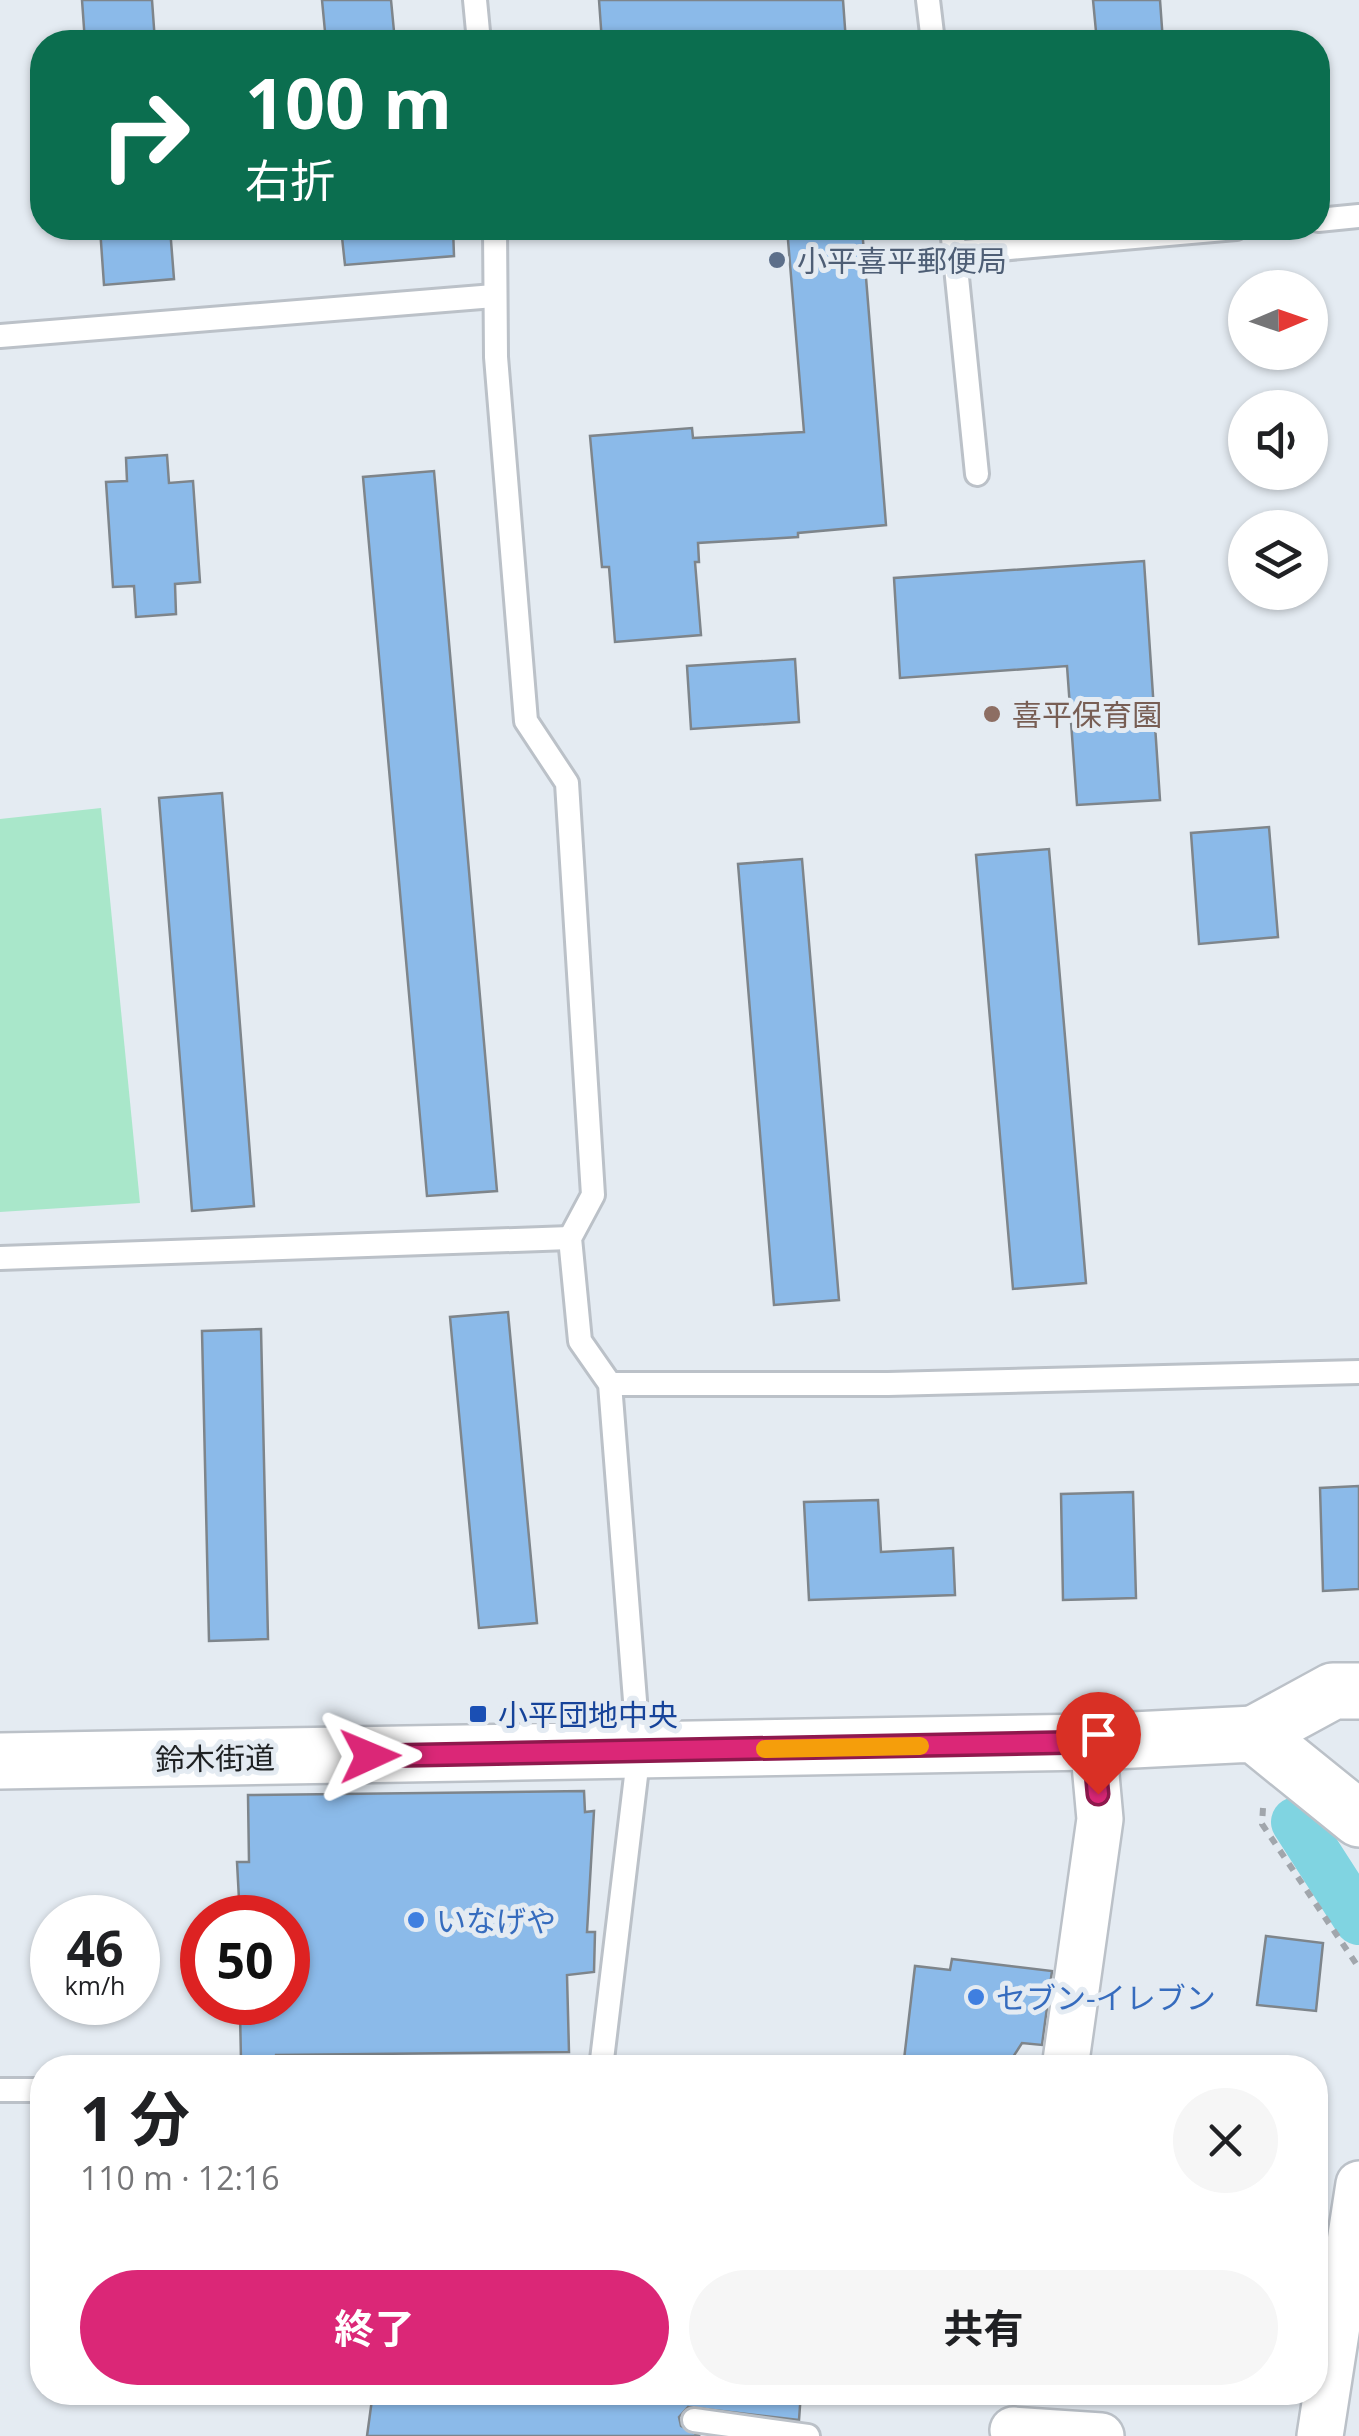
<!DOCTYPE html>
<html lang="ja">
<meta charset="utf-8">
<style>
body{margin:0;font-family:"Open Sans","Noto Sans JP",sans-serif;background:#f6f6f6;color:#202124;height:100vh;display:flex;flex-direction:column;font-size:38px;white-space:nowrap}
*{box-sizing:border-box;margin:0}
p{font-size:32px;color:#757577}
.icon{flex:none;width:55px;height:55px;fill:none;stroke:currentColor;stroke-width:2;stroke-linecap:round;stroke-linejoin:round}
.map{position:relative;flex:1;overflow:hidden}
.details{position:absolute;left:30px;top:2055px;width:1298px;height:350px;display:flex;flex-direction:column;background:#fff;border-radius:40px;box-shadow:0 2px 8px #0004}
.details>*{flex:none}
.guide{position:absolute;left:30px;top:30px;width:1300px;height:210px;border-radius:40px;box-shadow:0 2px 8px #0004;background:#0b6e4f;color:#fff;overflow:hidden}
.needle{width:65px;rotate:88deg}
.buttons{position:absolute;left:1228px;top:270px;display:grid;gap:20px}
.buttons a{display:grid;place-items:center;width:100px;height:100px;border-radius:50%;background:#fff;box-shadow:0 2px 8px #0004;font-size:50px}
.speed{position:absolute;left:30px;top:1895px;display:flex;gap:20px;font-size:50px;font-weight:700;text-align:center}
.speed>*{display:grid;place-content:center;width:130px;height:130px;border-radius:50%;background:#fff;box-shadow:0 2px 8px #0004;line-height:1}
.speed small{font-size:25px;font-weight:400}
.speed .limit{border:15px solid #d22;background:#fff;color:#111}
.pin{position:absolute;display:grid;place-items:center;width:85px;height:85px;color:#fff;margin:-102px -42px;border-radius:50% 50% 50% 0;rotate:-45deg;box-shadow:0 0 10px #0007}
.pin .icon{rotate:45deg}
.me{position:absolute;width:110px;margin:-55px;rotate:89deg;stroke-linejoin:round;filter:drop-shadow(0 0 8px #0008)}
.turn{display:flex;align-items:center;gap:35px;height:210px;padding:0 50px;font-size:45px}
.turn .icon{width:130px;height:130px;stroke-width:2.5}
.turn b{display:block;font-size:70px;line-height:85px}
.round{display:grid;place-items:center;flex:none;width:105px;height:105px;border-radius:52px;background:#f6f6f6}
.headline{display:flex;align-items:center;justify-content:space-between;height:170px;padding:0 50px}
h1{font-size:60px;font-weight:700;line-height:75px}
.action{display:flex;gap:20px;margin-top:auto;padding:20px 50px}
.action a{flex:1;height:115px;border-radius:60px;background:#db2777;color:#fff;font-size:40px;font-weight:700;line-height:115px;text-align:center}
.action a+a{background:#f6f6f6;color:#202124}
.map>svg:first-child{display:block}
.green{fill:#a9e7ca}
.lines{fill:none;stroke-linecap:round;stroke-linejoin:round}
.canal{stroke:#80d4e1;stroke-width:50}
.building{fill:#8bbae9;stroke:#7e858b;stroke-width:2.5}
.service-casing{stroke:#bbc1c8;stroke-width:28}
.minor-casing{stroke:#bbc1c8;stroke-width:50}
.tertiary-casing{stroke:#bbc1c8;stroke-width:60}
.secondary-casing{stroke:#bbc1c8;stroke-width:60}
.path{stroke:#a1a6ac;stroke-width:6;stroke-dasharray:8 8;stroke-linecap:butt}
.service{stroke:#fff;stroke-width:22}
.minor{stroke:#fff;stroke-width:45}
.tertiary{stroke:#fff;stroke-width:55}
.secondary{stroke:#fff;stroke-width:55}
.route-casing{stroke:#8e194d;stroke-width:25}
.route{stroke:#db2777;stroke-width:18}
.slow{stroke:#f59e0b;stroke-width:18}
.service-dot{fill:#5c6f8a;stroke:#e4ebf2;stroke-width:4}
.education-dot{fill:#8d6e63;stroke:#e4ebf2;stroke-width:4}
.transit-dot{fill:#1a4fb4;stroke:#e4ebf2;stroke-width:4}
.shop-dot{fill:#3f7fe0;stroke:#e4ebf2;stroke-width:4}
.labels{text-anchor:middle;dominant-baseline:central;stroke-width:10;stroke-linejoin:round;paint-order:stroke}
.service-label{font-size:30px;fill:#4e5e75;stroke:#e4ebf2;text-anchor:start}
.education-label{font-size:30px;fill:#785e54;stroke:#e4ebf2;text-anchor:start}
.transit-label{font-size:30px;fill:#164399;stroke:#e4ebf2;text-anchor:start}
.street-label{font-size:30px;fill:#1d2022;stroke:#e4ebf2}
.shop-label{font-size:30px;fill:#366cbe;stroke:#e4ebf2;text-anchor:start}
</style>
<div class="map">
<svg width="1359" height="2436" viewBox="0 0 1359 2436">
<rect width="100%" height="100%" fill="#e4ebf2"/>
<polygon class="green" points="101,808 140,1203 0,1212 0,819"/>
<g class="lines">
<polyline class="canal" points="1296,1822 1359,1920"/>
</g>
<g class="building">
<polygon points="82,0 152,0 155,42 85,42"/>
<polygon points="322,0 391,0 395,42 326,42"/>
<polygon points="599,0 843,0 846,42 602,42"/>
<polygon points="1093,0 1160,0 1163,42 1097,42"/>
<polygon points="100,228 170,228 174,279 104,285"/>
<polygon points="341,228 453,228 454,256 345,265"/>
<polygon points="787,228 862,228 886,525 798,533 798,537 698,543 699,562 695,562 701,635 615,642 609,567 602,567 590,436 692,428 693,438 804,432"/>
<polygon points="167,455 169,483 193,481 200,582 175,584 176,614 136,617 134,586 113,587 106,482 127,481 126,458"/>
<polygon points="434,471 497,1191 427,1196 363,477"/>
<polygon points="1144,561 1160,800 1077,805 1067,666 900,678 894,578"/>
<polygon points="795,659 799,722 691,729 687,666"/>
<polygon points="222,793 254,1206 192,1211 159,798"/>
<polygon points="1269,827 1278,937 1199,944 1191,833"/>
<polygon points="1049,849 1086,1283 1013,1289 976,855"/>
<polygon points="802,859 839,1300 774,1305 738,864"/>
<polygon points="508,1312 537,1623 479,1628 450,1317"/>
<polygon points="261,1329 268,1639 209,1641 202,1331"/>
<polygon points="1359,1486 1359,1589 1323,1591 1320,1488"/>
<polygon points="1133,1492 1136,1598 1063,1600 1061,1494"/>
<polygon points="878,1500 881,1552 953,1548 955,1595 809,1600 804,1502"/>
<polygon points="584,1791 585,1812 594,1811 587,1932 595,1932 594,1972 567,1975 569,2052 276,2055 275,2060 241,2060 240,2012 253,2010 253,2002 288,2002 288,1918 240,1918 237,1862 249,1862 248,1795"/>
<polygon points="1266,1936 1323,1943 1316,2011 1257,2005"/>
<polygon points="952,1959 1052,1971 1042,2045 1022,2043 1006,2068 903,2068 915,1966 950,1970"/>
<polygon points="373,2392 801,2392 799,2420 688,2407 679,2417 681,2426 700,2436 367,2436"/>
</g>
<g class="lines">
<defs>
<g id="service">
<polyline points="475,0 479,42"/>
<polyline points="928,0 933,42"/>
<polyline points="1318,220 1359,216"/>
<polyline points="495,228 496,357 526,721 567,783 593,1195 570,1238 580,1341 610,1384 639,1751 601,2068"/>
<polyline points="952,228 977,474"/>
<polyline points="954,253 1236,228"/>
<polyline points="0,336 494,296"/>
<polyline points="0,1258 570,1238"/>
<polyline points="610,1384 888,1384 1359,1372"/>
<polyline points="0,2090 42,2090"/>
<polyline points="694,2420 808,2436"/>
</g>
<g id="minor">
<polyline points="1065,2068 1100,1819 1093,1742"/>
<polyline points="1013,2430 1101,2436"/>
<polyline points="1320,2436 1359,2184"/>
</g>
<polyline id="tertiary" points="1254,1734 1333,1691 1359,1691"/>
<polyline id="secondary" points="0,1761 1093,1742 1254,1734 1359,1819"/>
</defs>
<use href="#service" class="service-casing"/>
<use href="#minor" class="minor-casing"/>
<use href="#tertiary" class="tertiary-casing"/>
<use href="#secondary" class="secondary-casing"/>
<polyline class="path" points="1263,1808 1262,1824 1359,1968"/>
<use href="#service" class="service"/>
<use href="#minor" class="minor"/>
<use href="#tertiary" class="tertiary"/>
<use href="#secondary" class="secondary"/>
</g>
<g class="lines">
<defs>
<polyline id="route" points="370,1756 1093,1742 1098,1794"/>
</defs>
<use href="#route" class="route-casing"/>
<use href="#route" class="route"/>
<polyline class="slow" points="765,1749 920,1746"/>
</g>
<circle class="service-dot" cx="777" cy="260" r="10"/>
<circle class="education-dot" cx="992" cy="714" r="10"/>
<rect class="transit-dot" x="468" y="1704" width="20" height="20" rx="5"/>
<g class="shop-dot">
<circle cx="416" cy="1920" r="10"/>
<circle cx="976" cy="1997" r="10"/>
</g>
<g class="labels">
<g class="service-label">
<text x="797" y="260">小平喜平郵便局</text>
</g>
<g class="education-label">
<text x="1012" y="714">喜平保育園</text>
</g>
<g class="transit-label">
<text x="498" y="1714">小平団地中央</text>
</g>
<g class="street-label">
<text transform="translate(215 1758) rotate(-1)">鈴木街道</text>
</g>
<g class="shop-label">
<text x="436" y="1920">いなげや</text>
<text x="996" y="1997">セブン-イレブン</text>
</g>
</g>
</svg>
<div class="buttons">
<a><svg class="needle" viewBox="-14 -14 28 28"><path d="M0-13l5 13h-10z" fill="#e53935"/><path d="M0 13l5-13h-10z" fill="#757577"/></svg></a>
<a><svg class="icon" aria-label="sound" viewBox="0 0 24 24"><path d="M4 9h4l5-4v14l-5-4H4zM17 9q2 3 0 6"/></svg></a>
<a><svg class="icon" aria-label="layers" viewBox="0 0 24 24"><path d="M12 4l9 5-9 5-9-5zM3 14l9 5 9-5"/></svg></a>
</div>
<div class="speed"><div>46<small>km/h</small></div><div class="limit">50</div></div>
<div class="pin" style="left:1098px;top:1794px;background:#d93025"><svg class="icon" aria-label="arrive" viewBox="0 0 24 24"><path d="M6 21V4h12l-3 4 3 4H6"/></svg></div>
<svg class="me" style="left:370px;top:1756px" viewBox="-20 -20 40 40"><path d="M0-17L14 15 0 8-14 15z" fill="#db2777" stroke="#fff" stroke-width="4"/></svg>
<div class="guide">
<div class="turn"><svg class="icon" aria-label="right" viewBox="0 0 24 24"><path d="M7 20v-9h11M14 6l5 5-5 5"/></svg><div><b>100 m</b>右折</div></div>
</div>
<section class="details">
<div class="headline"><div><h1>1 分</h1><p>110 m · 12:16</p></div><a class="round"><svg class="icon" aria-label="close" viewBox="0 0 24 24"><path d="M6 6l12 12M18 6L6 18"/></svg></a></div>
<div class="action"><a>終了</a><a>共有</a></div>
</section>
</div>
